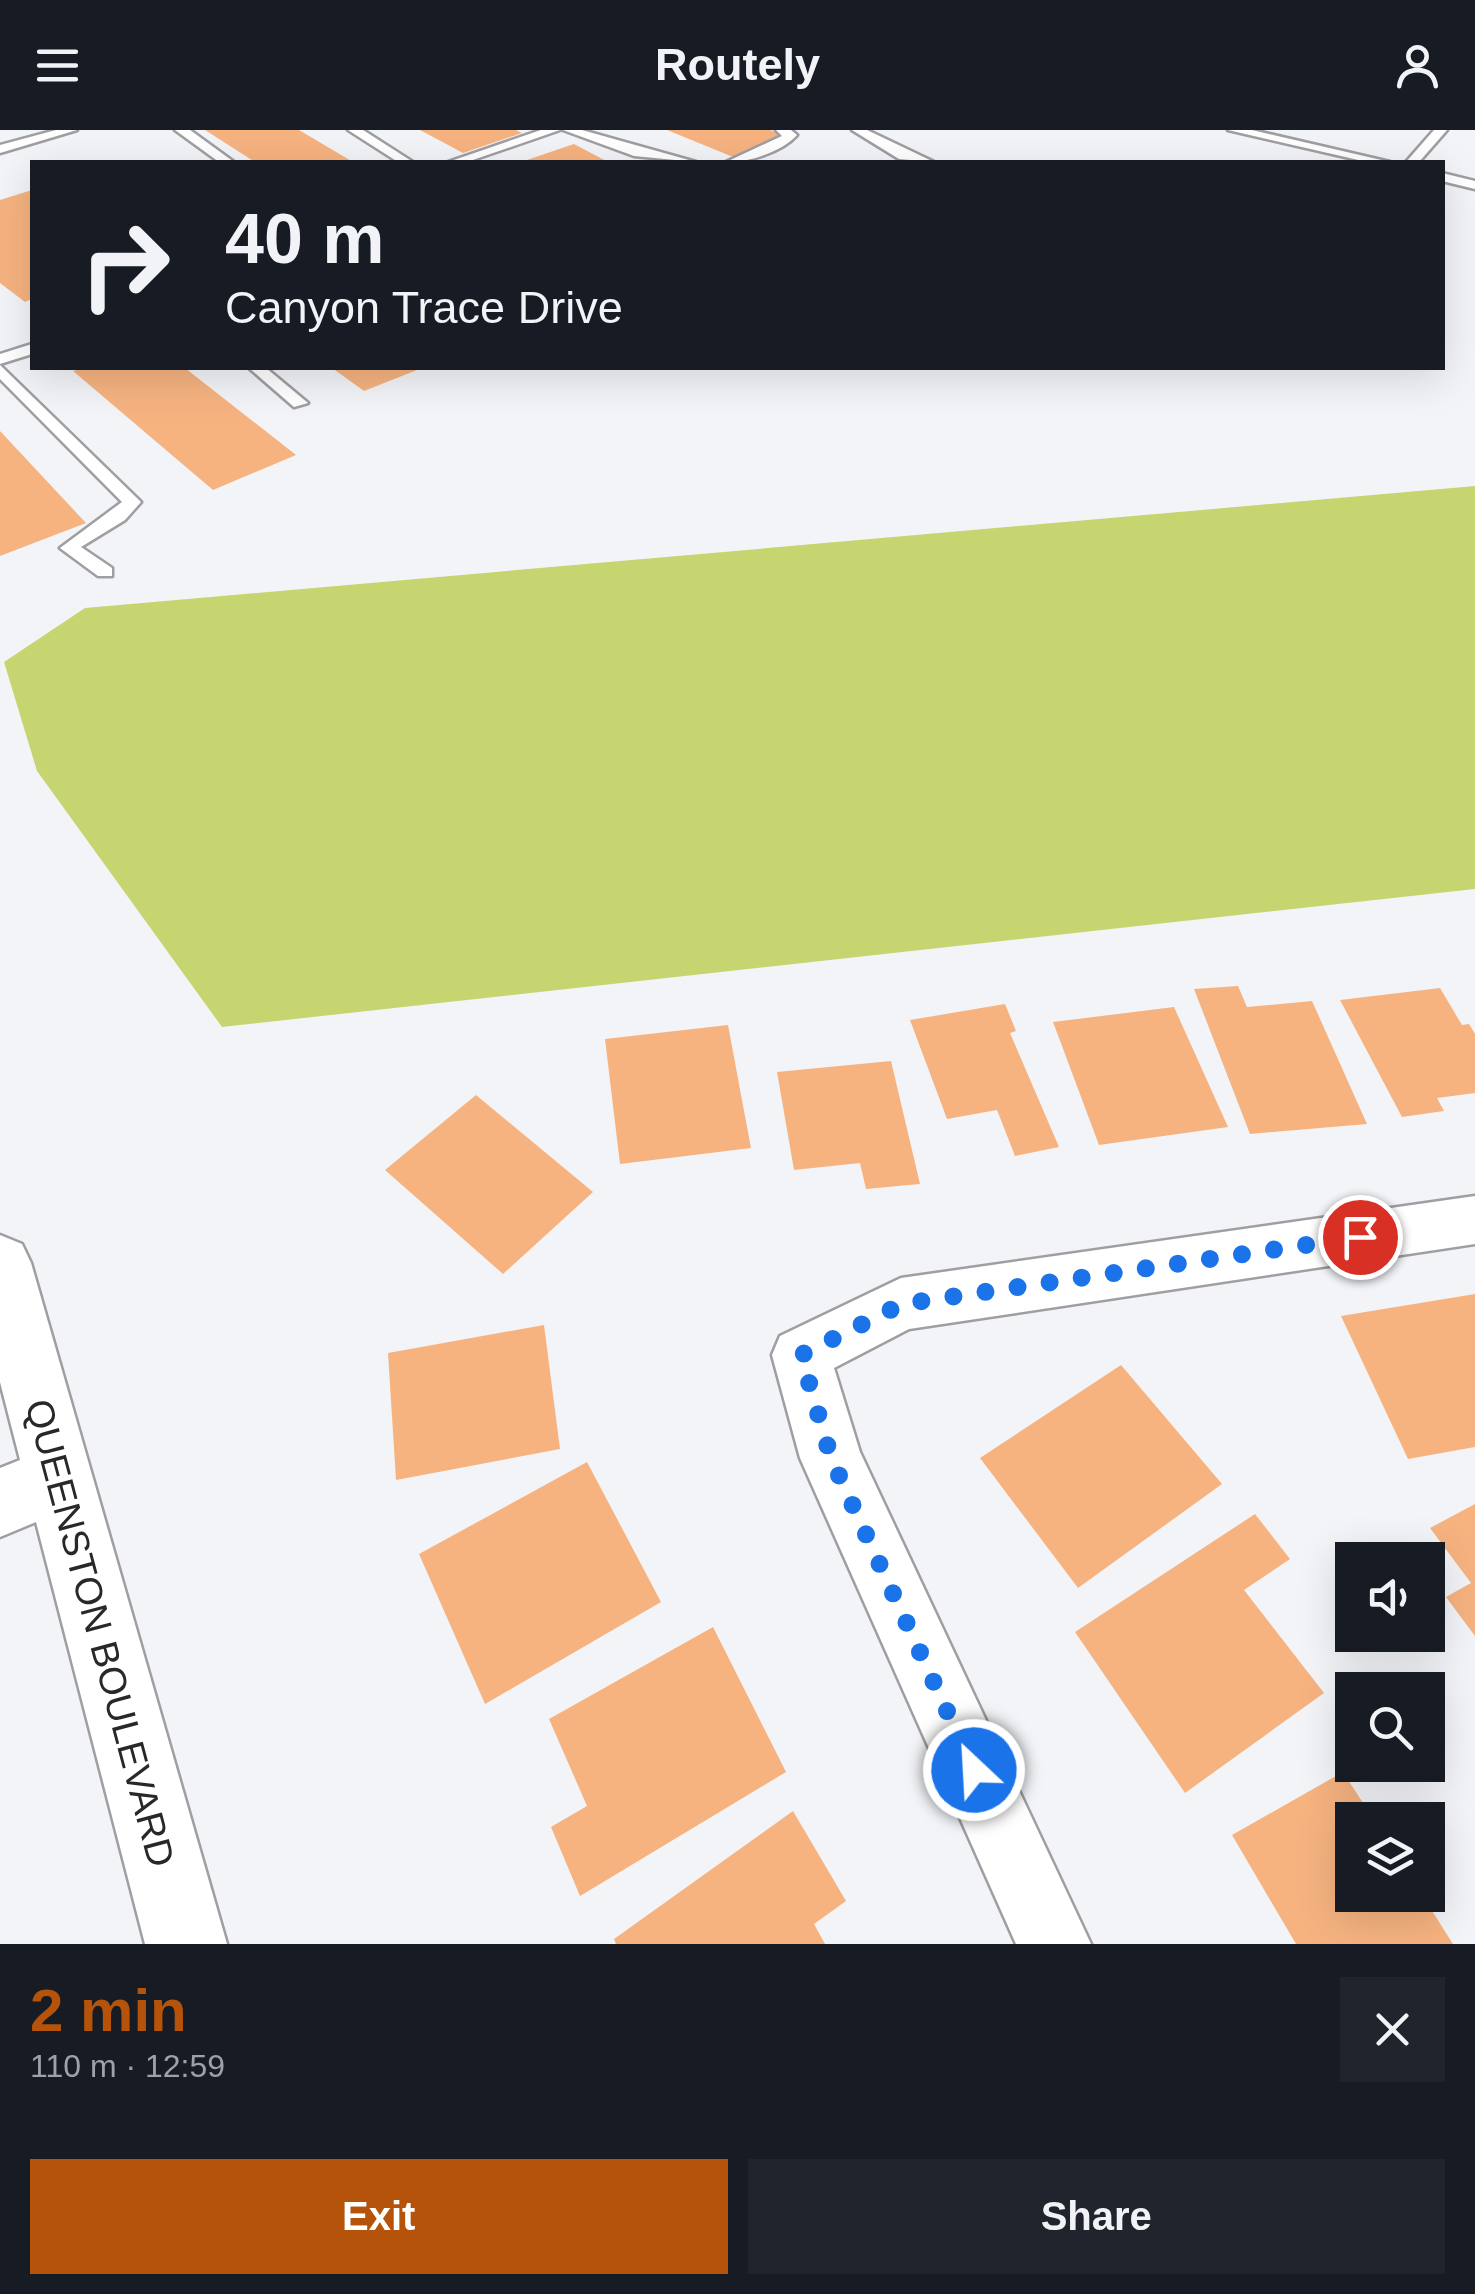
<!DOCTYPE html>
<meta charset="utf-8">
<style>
body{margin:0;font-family:Helvetica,sans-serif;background:#20242c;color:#f1f3f6;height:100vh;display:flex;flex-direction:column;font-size:38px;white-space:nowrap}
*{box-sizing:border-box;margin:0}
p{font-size:32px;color:#9ea1a6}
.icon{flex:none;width:55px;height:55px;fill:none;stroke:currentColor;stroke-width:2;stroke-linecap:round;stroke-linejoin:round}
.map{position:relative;height:1814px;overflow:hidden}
.drawer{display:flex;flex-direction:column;background:#171b24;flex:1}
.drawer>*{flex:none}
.top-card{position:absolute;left:30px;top:30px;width:1415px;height:210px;border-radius:0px;box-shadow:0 10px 40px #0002;background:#171b24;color:#f1f3f6;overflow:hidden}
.tools{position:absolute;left:1335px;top:1412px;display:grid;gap:20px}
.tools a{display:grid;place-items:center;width:110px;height:110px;border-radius:0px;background:#171b24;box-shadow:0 10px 40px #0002;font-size:50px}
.pin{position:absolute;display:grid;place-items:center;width:85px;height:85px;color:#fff;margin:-42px;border:5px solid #fff;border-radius:50%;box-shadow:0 2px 10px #0007}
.me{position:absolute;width:110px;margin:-55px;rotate:335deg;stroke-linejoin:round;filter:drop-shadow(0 0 8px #0008)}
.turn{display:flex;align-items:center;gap:35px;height:210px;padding:0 30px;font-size:45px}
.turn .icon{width:130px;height:130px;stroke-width:2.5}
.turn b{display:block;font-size:70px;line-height:85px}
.round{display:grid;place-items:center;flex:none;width:105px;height:105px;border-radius:0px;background:#20242c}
.head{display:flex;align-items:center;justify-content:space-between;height:170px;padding:0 30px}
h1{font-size:60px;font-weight:700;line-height:75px;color:#b45309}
.primary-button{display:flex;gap:20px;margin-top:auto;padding:20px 30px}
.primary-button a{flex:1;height:115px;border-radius:0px;background:#b45309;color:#fff;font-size:40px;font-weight:700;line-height:115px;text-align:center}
.primary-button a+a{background:#20242c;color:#f1f3f6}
header{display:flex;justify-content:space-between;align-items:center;height:130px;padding:0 30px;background:#171b24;font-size:45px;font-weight:700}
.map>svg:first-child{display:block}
.green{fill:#c7d571}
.building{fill:#f6b380}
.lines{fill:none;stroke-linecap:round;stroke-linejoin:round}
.lane-casing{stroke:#9f9fa3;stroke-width:5}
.street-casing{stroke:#9f9fa3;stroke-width:5}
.secondary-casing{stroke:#9f9fa3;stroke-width:5}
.lane{fill:#fff;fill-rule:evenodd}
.street{fill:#fff;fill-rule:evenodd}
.secondary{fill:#fff;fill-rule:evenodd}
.route{stroke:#1a73e8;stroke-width:18;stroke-dasharray:0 32.4}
.labels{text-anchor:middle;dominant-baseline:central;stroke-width:8;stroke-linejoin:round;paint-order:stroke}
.near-street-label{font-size:38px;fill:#28282a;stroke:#fff}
</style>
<header><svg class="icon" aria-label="menu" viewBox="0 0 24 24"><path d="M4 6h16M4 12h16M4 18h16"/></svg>Routely<svg class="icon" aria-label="person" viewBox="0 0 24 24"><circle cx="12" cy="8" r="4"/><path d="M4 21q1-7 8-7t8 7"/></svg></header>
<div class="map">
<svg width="1475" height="1814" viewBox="0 0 1475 1814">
<rect width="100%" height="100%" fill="#f3f4f8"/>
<polygon class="green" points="1475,356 1475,759 222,897 37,641 4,532 85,478"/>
<g class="building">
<polygon points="205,0 299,0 353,32 255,32"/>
<polygon points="420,0 516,0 522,3 463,23"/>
<polygon points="667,0 770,0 783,5 733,27"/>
<polygon points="574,14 608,32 521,32"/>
<polygon points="32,60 32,169 25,172 0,153 0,70"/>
<polygon points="83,238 185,238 296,325 213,360 73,241"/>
<polygon points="332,238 422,238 364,261"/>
<polygon points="0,301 86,393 0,426"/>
<polygon points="1238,856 1247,877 1312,871 1367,994 1250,1004 1194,859"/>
<polygon points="1440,858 1462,895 1469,894 1475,904 1475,963 1437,968 1444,981 1402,987 1340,870"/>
<polygon points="1005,874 1016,901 1010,903 1059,1017 1015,1026 997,980 947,989 910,890"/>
<polygon points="1174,877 1228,997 1099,1015 1053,892"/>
<polygon points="728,895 751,1018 620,1034 605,909"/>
<polygon points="891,931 920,1054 866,1059 860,1033 794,1040 777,942"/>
<polygon points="476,965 593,1062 503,1144 385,1040"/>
<polygon points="1475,1164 1475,1317 1408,1329 1341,1186"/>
<polygon points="544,1195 560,1319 396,1350 388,1223"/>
<polygon points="1121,1235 1222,1354 1078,1458 980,1328"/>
<polygon points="587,1332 661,1472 485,1574 419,1424"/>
<polygon points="1475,1374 1475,1506 1446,1467 1471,1453 1430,1398"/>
<polygon points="1255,1384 1290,1429 1244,1460 1324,1563 1185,1663 1075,1502"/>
<polygon points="713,1497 786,1642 580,1766 551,1697 587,1676 549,1589"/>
<polygon points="1343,1642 1374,1690 1352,1690 1352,1765 1422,1765 1453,1814 1296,1814 1232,1705"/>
<polygon points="793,1681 846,1771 814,1794 825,1814 616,1814 614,1809"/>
</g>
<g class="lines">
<defs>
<g id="lane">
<polygon points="56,0 77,0 0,23 0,15"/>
<polygon points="175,0 190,0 234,32 219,32"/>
<polygon points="348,0 363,0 413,32 398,32"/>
<polygon points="541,0 560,0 467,32 448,32"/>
<polygon points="563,0 582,0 696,32 634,26"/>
<path d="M776 0H791L797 5C782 22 747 33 726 32L782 6Z"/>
<polygon points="852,0 867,0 934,32 899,29"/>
<polygon points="1228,0 1252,0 1390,32 1367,32"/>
<polygon points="1434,0 1447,0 1419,32 1406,32"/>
<polygon points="1442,43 1475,51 1475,59 1442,51"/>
<polygon points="32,214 32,224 0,234 0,224"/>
<polygon points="0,235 141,372 125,390 81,417 112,438 112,446 98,446 60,418 122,372 0,249"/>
<polygon points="249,238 266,238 308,273 294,277"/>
</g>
<polygon id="street" points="1475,1066 1475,1114 909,1199 834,1238 860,1322 1091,1814 1016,1814 800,1328 772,1225 780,1206 901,1148"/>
<polygon id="secondary" points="0,1105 22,1114 31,1133 227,1814 145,1814 36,1392 0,1407 0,1338 20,1330 0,1252"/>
</defs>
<use href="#lane" class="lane-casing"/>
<use href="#street" class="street-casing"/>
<use href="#secondary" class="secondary-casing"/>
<use href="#lane" class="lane"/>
<use href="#street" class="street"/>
<use href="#secondary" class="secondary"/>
</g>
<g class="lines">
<polyline class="route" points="974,1640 831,1328 801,1225 902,1174 1360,1107"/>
</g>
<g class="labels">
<g class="near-street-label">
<text transform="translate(100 1503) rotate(75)">QUEENSTON BOULEVARD</text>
</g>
</g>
</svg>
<div class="tools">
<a><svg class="icon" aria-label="sound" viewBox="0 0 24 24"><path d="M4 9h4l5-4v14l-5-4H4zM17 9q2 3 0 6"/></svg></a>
<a><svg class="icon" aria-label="search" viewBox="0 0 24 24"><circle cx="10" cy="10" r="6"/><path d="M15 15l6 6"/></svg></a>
<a><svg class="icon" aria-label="layers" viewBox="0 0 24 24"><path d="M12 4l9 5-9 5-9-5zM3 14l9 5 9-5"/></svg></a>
</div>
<div class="pin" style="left:1360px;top:1107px;background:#d93025"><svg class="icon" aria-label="arrive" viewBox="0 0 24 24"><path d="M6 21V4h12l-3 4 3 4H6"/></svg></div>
<svg class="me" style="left:974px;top:1640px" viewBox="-20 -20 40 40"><circle r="17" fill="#1a73e8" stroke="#fff" stroke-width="3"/><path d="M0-11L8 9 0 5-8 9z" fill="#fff"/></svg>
<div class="top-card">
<div class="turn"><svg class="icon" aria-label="right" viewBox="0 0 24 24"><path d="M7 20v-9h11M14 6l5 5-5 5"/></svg><div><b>40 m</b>Canyon Trace Drive</div></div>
</div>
</div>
<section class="drawer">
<div class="head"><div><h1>2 min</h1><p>110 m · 12:59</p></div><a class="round"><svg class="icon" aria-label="close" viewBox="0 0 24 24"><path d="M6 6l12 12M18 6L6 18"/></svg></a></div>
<div class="primary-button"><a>Exit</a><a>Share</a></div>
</section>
